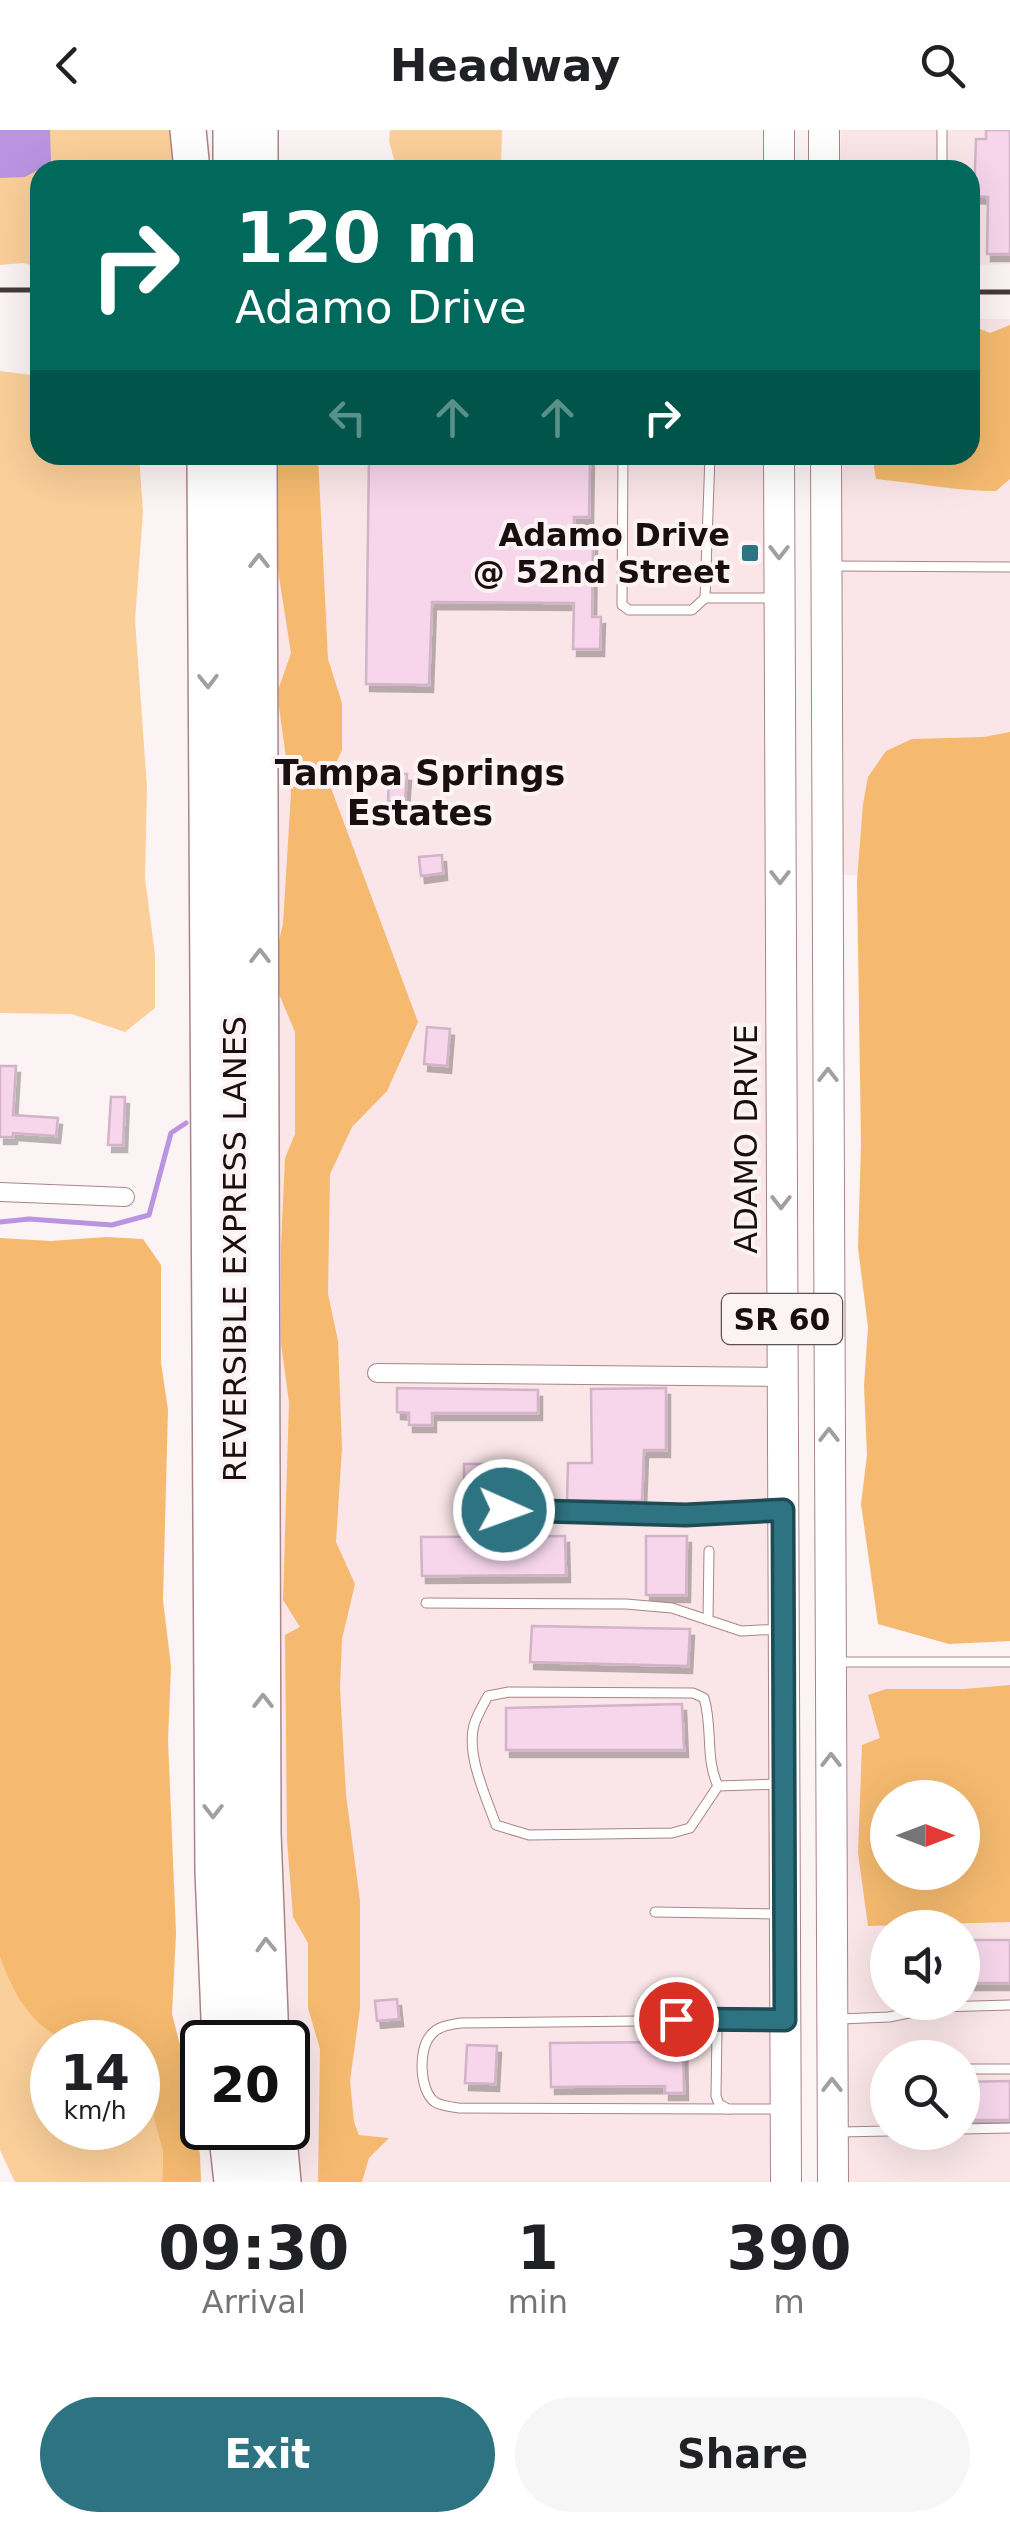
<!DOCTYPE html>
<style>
body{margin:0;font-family:"DejaVu Sans",sans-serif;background:#f6f6f6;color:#202124;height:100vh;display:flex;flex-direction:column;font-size:38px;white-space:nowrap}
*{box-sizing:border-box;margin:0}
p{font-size:32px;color:#757577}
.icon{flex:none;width:55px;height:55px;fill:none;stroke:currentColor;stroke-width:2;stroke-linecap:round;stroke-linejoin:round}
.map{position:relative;height:2052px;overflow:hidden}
.details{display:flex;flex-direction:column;background:#fff;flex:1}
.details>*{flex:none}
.hud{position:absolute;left:30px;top:30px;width:950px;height:305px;border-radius:30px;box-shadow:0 10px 40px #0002;background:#00695c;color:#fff;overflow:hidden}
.needle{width:65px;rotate:90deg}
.fabs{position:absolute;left:870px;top:1650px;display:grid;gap:20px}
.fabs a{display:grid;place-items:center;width:110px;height:110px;border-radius:50%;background:#fff;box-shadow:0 10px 40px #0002;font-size:50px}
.speed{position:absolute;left:30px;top:1890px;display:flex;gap:20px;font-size:50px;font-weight:700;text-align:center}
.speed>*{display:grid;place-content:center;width:130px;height:130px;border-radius:50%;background:#fff;box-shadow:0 10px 40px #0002;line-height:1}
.speed small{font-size:25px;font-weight:400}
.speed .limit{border:5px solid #111;border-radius:15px;background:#fff;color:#111}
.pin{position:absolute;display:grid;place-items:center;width:85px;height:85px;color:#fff;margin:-42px;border:5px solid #fff;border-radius:50%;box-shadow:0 2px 10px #0007}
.me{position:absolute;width:110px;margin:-55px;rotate:92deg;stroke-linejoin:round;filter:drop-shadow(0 0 8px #0008)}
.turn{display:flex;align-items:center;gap:35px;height:210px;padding:0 40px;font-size:45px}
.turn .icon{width:130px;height:130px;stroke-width:2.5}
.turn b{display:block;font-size:70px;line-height:85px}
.lanes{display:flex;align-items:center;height:95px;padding:0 40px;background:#0003;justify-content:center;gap:50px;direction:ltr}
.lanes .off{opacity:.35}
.eta{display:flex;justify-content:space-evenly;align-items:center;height:170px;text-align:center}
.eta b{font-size:60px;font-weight:700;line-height:70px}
.cta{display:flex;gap:20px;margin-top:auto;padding:20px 40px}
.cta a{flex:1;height:115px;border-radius:60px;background:#2e7381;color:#fff;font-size:40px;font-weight:700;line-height:115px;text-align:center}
.cta a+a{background:#f6f6f6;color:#202124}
header{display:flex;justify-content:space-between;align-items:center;height:130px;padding:0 40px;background:#fff;font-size:45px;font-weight:700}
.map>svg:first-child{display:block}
.built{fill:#fae6e8;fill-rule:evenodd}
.green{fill:#fbcf99}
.forest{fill:#f5ba6f;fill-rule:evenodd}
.water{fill:#ba94e1}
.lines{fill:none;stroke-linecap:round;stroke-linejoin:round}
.stream{stroke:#ba94e1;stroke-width:5}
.building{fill:#f7d6ec;stroke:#d2b3c8;stroke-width:2.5;filter:url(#shadow)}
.lane-casing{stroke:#a98489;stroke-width:11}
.street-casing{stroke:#a98489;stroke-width:20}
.primary-casing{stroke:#a98489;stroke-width:32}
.highway-casing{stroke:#a98489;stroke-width:38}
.lane{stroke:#fff;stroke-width:9}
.street{stroke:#fff;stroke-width:18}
.primary{stroke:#fff;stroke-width:30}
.highway{stroke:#fff;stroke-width:35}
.rail{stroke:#46393b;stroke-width:5}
.oneway{stroke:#a49f9f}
.route-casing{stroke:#1e4b54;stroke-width:25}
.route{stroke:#2e7381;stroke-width:18}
.poi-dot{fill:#2e7381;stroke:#fcf3f4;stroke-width:4}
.labels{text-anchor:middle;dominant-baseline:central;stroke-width:8;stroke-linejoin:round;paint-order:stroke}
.shield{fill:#fcf3f4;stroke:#5e5354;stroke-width:2.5}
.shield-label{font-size:30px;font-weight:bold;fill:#1b0e10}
.poi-label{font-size:32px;font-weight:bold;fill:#1b0e10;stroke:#fcf3f4;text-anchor:end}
.street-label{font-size:32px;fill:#1b0e10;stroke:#fcf3f4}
.neighbourhood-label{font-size:35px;font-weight:bold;fill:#1b0e10;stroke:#fcf3f4}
</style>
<header><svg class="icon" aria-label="back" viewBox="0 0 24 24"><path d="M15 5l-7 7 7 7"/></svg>Headway<svg class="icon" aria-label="search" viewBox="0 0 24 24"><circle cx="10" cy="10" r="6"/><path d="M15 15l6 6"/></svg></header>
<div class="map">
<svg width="1010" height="2052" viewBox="0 0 1010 2052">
<defs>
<filter id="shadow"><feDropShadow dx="4" dy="7" stdDeviation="0" flood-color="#0004"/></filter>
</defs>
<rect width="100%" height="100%" fill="#fcf3f4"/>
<g class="built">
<polygon points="841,0 1010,0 1010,134 970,135 970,40 840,40"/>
<polygon points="970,189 1010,189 1010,733 992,745 831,745 843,325 970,325"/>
<polygon points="265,325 775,325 779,2052 291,2052 288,1912 276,1912"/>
<path d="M1010 1536V2052H838L829 1538ZM888 1668H962V1742H888ZM888 1798H962V1872H888ZM888 1928H962V2002H888Z"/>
</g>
<g class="green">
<polygon points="0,0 185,0 188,40 40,40 40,137 23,133 0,135"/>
<polygon points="390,0 502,0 501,35 489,40 397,40 389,11"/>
<polygon points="0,241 40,246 40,325 139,325 143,382 135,490 147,658 145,748 155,825 155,878 125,902 72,884 0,883"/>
<path d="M0 1827C15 1871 31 1888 69 1912H52V1998H138L139 1927 163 2022 162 2052H15L0 2020Z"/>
</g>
<g class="forest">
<path d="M970 195 990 203 1010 195V349L996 361C956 361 917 353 876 349L872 325H970Z"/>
<polygon points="277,325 318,325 328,529 342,573 342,620 328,650 418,892 387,961 352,997 330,1044 328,1164 338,1211 342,1318 336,1412 355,1454 342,1509 340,1558 346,1665 360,1771 360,1878 350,1951 354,1992 359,2005 389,2008 369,2028 362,2052 318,2052 320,1919 308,1878 308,1813 293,1787 287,1710 285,1505 300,1497 283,1470 289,1272 281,1213 281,1115 285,1028 295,1004 295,902 271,845 283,794 291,663 277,563 291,523 275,421"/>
<polygon points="1010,602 1010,1511 949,1514 878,1494 861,1374 867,1325 864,1256 868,1197 858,1118 861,1013 857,751 863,674 868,647 886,621 912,609 984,607"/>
<path d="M106 1107 143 1109 161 1135V1233L168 1280 163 1470 171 1537 168 1610 176 1803 172 1884 182 1923 188 1980 200 2024 201 2052H162L163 2022 138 1927V1912C120 1912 82 1917 67 1911 31 1896 12 1862 0 1827V1108L51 1111Z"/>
<path d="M1010 1555V1792L868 1796 858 1723 862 1615 880 1608 868 1565 886 1559H964ZM888 1668H962V1742H888Z"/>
</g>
<polygon class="water" points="0,0 50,0 51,33 25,47 0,48"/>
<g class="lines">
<polyline class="stream" points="0,1092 29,1089 112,1095 149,1085 171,1003 186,993"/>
</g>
<g class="building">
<polygon points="986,0 1010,0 1010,124 987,124 988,67 974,66 976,9 986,9"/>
<polygon points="369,325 590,325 589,387 574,387 574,411 593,411 592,487 601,487 600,519 573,519 574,473 432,472 429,555 366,554"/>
<polygon points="389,643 407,644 405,672 388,671"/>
<polygon points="442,725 443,743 421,746 419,727"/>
<polygon points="427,897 450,899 447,936 424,934"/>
<polygon points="0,936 16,936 13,985 58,988 56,1006 13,1003 13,1007 0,1007"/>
<polygon points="111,967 125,967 123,1015 108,1015"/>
<polygon points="397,1258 538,1260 538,1283 432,1283 432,1295 409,1295 409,1283 397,1282"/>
<polygon points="666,1258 666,1320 644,1320 642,1371 567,1370 568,1333 592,1333 591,1259"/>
<polygon points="464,1334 507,1334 506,1362 464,1361"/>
<polygon points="565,1406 566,1445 422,1446 421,1407"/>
<polygon points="646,1406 687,1406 686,1465 646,1465"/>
<polygon points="532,1496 690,1499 688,1536 530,1532"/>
<polygon points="682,1574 684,1620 506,1620 506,1578"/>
<rect x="962" y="1810" width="48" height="43"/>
<polygon points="397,1869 399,1889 377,1891 375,1871"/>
<polygon points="666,1906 683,1906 684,1963 665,1963 665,1956 551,1957 550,1913 666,1912"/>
<polygon points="467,1915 497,1916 495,1954 465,1953"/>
<polygon points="1010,1951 1010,1990 962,1990 962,1952"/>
</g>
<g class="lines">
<defs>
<g id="lane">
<polyline points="942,40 942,0"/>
<polyline points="623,325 622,475 629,480 692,480 705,468 776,468"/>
<polyline points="833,436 1010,437"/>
<polyline points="705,468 710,325"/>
<polyline points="467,1379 686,1385 780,1380"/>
<polyline points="426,1473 626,1474 672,1478 741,1501 781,1499"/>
<polyline points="708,1490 709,1421"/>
<polyline points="838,1532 1010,1532"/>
<path d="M718 1656 690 1698 672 1703 529 1705 496 1695C486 1667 466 1625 474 1595 477 1585 483 1575 488 1566L509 1562 693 1563 704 1568C713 1597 705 1629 718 1656L782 1654"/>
<polyline points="655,1782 782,1784"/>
<polyline points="840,1889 889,1887 938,1877 1010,1875"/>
<polyline points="783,1890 723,1892 717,1899 716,1966 719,1974 728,1979 783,1979"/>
<polyline points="962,1939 1010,1939"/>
<path d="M728 1979 459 1978C452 1977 441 1976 435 1972 419 1961 418 1918 431 1905 438 1896 449 1895 460 1893L729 1890"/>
<polyline points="962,1999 1010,1998"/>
<polyline points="840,2002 888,2001"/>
</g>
<g id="street">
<polyline points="0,1062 125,1067"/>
<polyline points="377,1243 782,1247"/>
</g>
<g id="primary">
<polyline points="824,0 824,40"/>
<polyline points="779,40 779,0"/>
<polyline points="779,325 786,2052"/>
<polyline points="826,325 833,2052"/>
</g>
<g id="highway">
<polyline points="188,0 192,40"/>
<polyline points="231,0 231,40"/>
<polyline points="260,40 260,0"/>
<polyline points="205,325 213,1741 220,1912"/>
<polyline points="233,325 239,1793 245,1912"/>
<polyline points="259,325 263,1703 271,1912"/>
<polyline points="226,1998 232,2052"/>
<polyline points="252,1998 258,2052"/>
<polyline points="278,1998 283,2052"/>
</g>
</defs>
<use href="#lane" class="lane-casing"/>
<use href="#street" class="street-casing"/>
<use href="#primary" class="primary-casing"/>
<use href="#highway" class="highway-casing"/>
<use href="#lane" class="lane"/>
<use href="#street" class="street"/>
<use href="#primary" class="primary"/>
<use href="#highway" class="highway"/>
<g class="rail">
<polyline points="0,160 40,160"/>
<polyline points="970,162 1010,162"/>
</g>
</g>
<defs><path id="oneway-chevron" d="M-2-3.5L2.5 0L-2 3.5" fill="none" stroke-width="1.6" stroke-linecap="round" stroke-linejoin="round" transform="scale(2.5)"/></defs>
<g class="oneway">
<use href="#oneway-chevron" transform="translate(779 422) rotate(90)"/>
<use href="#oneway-chevron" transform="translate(259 431) rotate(-90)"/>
<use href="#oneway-chevron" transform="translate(208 551) rotate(89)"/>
<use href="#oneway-chevron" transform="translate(780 747) rotate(90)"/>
<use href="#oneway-chevron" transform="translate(260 826) rotate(-90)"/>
<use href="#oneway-chevron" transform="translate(828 945) rotate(-90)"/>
<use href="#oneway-chevron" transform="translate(781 1072) rotate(90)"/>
<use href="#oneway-chevron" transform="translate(829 1305) rotate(-90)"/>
<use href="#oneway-chevron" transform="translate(263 1571) rotate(-90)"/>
<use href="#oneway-chevron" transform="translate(831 1630) rotate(-90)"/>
<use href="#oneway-chevron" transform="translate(213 1681) rotate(90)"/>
<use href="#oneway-chevron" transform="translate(266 1815) rotate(-92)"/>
<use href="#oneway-chevron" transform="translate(832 1955) rotate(-90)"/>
</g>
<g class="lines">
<defs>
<polyline id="route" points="504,1380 686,1385 783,1380 785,1890 676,1889"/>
</defs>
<use href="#route" class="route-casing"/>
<use href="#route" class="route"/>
</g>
<rect class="poi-dot" x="740" y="413" width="20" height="20" rx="5"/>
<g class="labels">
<rect class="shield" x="722" y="1164" width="120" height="50" rx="8"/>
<g class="shield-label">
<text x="782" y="1189">SR 60</text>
</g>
<g class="poi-label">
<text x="730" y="405">Adamo Drive<tspan x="730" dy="37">@ 52nd Street</tspan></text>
</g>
<g class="street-label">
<text transform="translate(746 1009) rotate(-90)">ADAMO DRIVE</text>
<text transform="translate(235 1119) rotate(-90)">REVERSIBLE EXPRESS LANES</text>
</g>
<g class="neighbourhood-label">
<text x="420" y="643">Tampa Springs<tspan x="420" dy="40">Estates</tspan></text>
</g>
</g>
</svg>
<div class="fabs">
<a><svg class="needle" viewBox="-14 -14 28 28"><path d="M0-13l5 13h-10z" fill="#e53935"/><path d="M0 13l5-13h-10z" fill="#757577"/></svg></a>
<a><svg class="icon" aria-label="sound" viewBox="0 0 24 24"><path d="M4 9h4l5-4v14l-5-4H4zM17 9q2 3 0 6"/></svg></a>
<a><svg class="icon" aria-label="search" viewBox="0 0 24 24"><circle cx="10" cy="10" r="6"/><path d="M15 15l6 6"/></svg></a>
</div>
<div class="speed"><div>14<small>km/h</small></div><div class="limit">20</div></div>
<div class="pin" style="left:676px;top:1889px;background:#d93025"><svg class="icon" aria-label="arrive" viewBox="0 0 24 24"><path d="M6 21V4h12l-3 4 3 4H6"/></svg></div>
<svg class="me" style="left:504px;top:1380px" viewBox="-20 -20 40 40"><circle r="17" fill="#2e7381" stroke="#fff" stroke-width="3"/><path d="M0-11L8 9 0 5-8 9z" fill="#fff"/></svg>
<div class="hud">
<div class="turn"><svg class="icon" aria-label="right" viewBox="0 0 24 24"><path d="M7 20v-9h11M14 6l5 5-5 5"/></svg><div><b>120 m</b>Adamo Drive</div></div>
<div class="lanes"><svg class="icon off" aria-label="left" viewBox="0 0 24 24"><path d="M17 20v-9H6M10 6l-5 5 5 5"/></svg><svg class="icon off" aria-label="ahead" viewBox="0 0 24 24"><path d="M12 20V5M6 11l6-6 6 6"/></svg><svg class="icon off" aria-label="ahead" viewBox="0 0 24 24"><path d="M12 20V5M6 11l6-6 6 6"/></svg><svg class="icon" aria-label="right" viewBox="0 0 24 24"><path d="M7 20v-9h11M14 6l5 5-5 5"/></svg></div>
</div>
</div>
<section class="details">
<div class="eta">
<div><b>09:30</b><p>Arrival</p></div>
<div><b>1</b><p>min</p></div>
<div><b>390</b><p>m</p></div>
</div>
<div class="cta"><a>Exit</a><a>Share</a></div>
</section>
